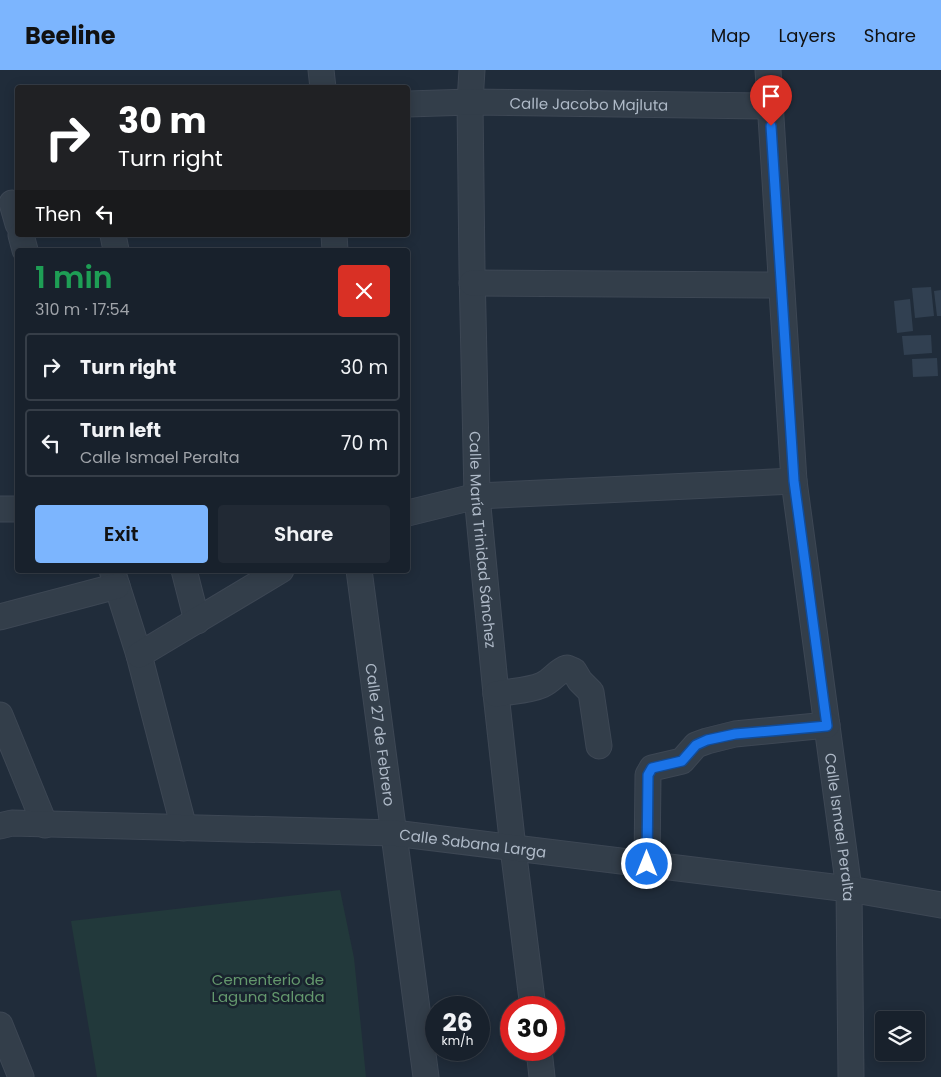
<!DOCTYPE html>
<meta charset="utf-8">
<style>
body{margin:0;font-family:Poppins,sans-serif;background:#212934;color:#f1f3f6;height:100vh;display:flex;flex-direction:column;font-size:19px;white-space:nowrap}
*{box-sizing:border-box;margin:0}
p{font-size:16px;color:#9fa3a9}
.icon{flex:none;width:28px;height:28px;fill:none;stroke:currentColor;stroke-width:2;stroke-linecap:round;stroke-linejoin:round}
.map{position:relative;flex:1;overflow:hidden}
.details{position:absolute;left:15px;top:178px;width:395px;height:325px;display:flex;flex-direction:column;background:#18212c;border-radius:5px;box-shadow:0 2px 12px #0003,0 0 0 1px #363e48}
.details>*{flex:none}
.top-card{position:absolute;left:15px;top:15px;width:395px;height:152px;border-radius:5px;box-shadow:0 2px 12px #0003,0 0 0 1px #363e48;background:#202124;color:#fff;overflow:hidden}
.controls{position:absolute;left:875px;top:941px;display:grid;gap:10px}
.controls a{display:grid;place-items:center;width:50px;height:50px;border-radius:5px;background:#18212c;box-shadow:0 2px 12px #0003,0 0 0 1px #363e48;font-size:25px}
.speed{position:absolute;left:425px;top:926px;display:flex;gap:10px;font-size:25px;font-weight:700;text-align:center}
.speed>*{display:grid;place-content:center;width:65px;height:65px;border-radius:50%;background:#18212c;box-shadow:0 2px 12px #0003,0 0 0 1px #363e48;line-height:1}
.speed small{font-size:12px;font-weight:400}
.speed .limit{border:8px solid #d22;background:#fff;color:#111}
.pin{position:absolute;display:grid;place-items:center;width:42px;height:42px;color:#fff;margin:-51px -21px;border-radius:50% 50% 50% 0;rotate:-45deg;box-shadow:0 0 5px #0007}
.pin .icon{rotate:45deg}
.me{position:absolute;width:55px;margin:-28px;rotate:0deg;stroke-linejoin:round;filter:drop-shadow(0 0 4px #0008)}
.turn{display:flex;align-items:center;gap:18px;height:105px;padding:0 20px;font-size:22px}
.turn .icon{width:65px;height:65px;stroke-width:2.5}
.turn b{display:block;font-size:35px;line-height:42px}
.then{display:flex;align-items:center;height:48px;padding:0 20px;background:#0003;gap:10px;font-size:19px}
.round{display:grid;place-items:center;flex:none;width:52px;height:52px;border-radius:5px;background:#212934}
.head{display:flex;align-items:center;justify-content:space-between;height:85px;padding:0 20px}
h1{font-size:30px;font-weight:600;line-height:38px;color:#1e9e55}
.action{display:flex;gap:10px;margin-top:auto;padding:10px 20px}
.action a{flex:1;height:58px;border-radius:5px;background:#7cb5fe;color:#111;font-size:20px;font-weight:600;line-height:58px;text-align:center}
.action a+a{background:#212934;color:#f1f3f6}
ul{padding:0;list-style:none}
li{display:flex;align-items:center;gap:15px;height:68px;margin:0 10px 8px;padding:0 10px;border:2px solid #363e48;border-radius:5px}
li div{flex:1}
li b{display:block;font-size:19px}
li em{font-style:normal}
header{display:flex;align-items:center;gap:30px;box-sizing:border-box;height:70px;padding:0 25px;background:#7cb5fe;color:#111}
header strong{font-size:24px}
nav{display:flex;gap:28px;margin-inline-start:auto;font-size:18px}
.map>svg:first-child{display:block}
.green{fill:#22393b}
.building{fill:#314051}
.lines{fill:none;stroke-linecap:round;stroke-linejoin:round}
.minor-casing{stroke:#3d4754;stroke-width:27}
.minor{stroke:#333e4a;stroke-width:25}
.route-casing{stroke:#114b97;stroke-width:12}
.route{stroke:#1a73e8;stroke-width:9}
.labels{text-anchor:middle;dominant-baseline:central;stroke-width:5;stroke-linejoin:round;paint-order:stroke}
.street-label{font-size:15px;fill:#aeb9c7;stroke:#19232e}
.park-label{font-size:15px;fill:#64986d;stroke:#19232e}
</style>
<header>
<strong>Beeline</strong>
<nav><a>Map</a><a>Layers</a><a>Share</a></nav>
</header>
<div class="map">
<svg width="941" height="1007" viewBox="0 0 941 1007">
<rect width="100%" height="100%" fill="#202c3a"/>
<polygon class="green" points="340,820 354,888 366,1007 97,1007 71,851"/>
<g class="building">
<polygon points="931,217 934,246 915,248 912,218"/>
<polygon points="941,220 941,246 937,246 934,221"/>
<polygon points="910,229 913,261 897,263 894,231"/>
<polygon points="931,265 932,283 904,285 902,266"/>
<polygon points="937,288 938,306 913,307 912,289"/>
</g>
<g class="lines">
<defs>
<g id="minor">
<polyline points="321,0 323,18"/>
<path id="s1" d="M472 0 470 32 472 199 477 426 496 624 513 778 533 938"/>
<path id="s2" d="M768 0 794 411 849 819 851 1007"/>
<path id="s3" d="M408 34 470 32 770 36"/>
<polyline points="12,133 18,154"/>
<polyline points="21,165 25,180"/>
<polyline points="113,165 116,180"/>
<polyline points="334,165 335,180"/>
<polyline points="472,213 781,215"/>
<polyline points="0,439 18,439"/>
<polyline points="408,443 477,426 794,411"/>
<polyline points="112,500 139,585 184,758"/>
<polyline points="184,500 197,551"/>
<path id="s4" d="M359 500 426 1007"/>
<polyline points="0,547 117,516"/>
<polyline points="139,585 281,500"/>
<path d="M496 624C510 621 529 621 542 615 553 610 557 601 567 598L574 601 580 611 591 622 599 676"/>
<polyline points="0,645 45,755"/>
<path id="s5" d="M0 756 12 753 394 763 849 819 941 835"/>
<polyline points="647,795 648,705 652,698 682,691 696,675 707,671 735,664 827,655"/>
<polyline points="0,955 21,1007"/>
<polyline points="539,980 542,1007"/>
</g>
</defs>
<use href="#minor" class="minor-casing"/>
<use href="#minor" class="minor"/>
</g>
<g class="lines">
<defs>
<polyline id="route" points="647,794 648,705 652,698 682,691 696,675 707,670 735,664 827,656 794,411 771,56"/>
</defs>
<use href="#route" class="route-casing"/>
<use href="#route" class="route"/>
</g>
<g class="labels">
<g class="street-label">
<text stroke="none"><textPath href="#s3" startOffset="181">Calle Jacobo Majluta</textPath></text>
<text stroke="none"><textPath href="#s1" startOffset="470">Calle María Trinidad Sánchez</textPath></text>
<text stroke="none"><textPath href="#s4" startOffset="166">Calle 27 de Febrero</textPath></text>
<text stroke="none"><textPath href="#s2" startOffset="761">Calle Ismael Peralta</textPath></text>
<text stroke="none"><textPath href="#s5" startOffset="474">Calle Sabana Larga</textPath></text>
</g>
<g class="park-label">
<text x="268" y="909">Cementerio de<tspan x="268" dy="17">Laguna Salada</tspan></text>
</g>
</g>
</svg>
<div class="controls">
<a><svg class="icon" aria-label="layers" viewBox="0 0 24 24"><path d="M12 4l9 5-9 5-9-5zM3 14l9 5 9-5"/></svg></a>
</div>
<div class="speed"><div>26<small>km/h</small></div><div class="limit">30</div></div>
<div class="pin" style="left:771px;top:56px;background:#d93025"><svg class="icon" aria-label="arrive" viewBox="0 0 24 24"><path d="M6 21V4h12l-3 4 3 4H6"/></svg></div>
<svg class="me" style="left:647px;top:794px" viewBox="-20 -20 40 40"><circle r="17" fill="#1a73e8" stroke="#fff" stroke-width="3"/><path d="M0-11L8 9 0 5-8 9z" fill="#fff"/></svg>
<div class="top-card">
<div class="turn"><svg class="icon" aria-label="right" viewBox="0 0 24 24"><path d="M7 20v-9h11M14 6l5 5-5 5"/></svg><div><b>30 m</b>Turn right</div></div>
<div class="then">Then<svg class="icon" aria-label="left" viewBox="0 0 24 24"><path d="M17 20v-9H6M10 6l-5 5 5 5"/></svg></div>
</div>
<section class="details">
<div class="head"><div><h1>1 min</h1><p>310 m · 17:54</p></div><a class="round" style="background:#d93025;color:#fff"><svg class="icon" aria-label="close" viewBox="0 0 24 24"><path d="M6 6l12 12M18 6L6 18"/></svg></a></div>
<ul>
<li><svg class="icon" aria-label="right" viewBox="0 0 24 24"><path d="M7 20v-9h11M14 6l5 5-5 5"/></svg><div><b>Turn right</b></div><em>30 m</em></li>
<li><svg class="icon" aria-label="left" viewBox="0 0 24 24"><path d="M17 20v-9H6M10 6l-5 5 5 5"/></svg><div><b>Turn left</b><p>Calle Ismael Peralta</p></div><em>70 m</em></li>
</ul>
<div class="action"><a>Exit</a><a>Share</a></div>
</section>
</div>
